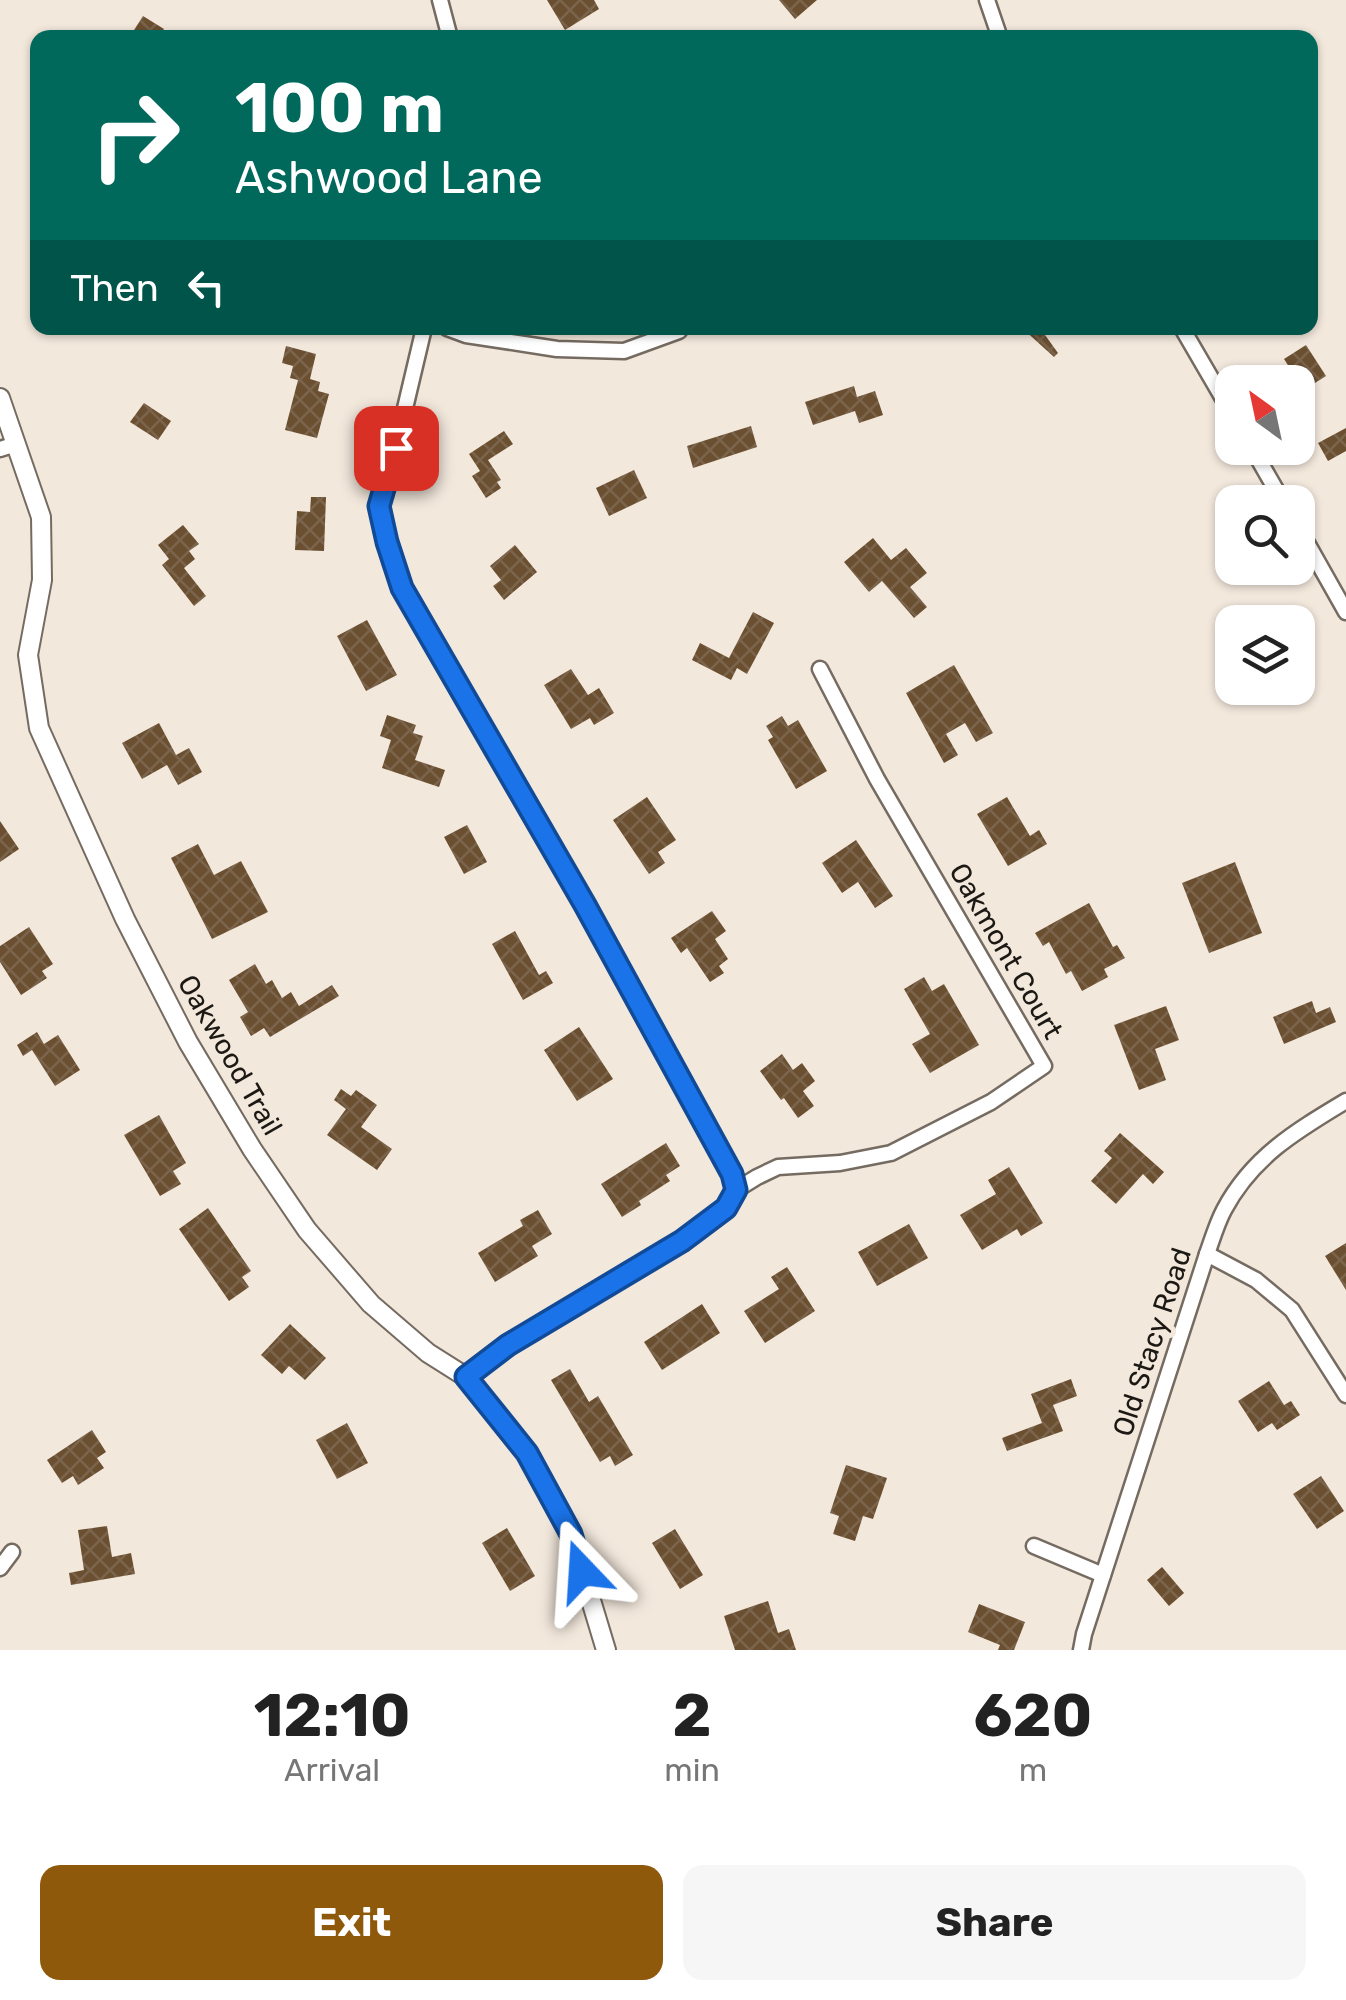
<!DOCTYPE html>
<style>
body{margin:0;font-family:Rubik,sans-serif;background:#f6f6f6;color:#222;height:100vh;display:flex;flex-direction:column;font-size:38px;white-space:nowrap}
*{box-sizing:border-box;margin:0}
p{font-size:32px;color:#767676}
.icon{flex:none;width:55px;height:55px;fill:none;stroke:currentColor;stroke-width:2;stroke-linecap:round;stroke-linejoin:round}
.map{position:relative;height:1650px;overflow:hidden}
.drawer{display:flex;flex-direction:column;background:#fff;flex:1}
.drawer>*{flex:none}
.top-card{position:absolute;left:30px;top:30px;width:1288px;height:305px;border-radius:20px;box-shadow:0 2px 8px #0004;background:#00695c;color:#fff;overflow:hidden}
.needle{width:65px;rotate:327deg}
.fabs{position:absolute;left:1215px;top:365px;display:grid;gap:20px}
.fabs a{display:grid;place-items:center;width:100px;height:100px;border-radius:20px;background:#fff;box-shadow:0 2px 8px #0004;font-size:50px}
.pin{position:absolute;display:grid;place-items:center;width:85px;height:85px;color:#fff;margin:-42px;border-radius:20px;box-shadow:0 5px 15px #0006}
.me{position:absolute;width:110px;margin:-55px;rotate:340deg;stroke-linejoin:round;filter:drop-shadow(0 0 8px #0008)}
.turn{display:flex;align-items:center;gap:35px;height:210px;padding:0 40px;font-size:45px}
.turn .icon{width:130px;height:130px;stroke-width:2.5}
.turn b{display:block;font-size:70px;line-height:85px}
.then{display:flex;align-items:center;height:95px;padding:0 40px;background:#0003;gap:20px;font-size:38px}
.eta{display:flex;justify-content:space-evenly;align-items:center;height:170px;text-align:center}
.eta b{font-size:60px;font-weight:700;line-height:70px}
.button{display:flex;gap:20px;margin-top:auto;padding:20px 40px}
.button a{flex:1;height:115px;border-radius:20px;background:#8f590c;color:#fff;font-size:40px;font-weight:700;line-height:115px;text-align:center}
.button a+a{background:#f6f6f6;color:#222}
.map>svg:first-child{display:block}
.building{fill:url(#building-cross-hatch)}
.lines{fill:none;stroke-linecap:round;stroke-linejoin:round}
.minor-casing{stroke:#756b60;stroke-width:19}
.tertiary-casing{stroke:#756b60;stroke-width:22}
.minor{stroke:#fff;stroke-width:14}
.tertiary{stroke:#fff;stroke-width:18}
.route-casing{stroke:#114b97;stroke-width:25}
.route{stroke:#1a73e8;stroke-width:18}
.labels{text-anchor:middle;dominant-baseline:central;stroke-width:10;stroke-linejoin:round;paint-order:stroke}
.street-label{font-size:28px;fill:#1c1814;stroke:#f3e8dc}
</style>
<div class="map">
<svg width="1346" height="1650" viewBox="0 0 1346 1650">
<defs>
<pattern id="building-cross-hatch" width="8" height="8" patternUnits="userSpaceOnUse" patternTransform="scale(2.5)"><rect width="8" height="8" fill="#6b4f31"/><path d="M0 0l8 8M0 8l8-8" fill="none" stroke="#7b644c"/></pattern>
</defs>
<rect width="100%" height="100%" fill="#f3e8dc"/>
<g class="building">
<polygon points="547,0 594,0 599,9 565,30"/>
<polygon points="779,0 817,0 795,19"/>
<polygon points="143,16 164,29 158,38 129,38"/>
<polygon points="1022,328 1040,328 1058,353 1054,357"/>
<polygon points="1306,345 1326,376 1304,390 1284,359"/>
<polygon points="286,346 316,354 310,379 320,382 318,391 329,394 317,438 285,430 298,380 290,378 293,366 282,363"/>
<polygon points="854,386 857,397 875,391 883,415 859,423 855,411 813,425 805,402"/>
<polygon points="144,403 171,421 158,440 130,422"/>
<polygon points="751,426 757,447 693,468 687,446"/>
<polygon points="1346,428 1346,451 1328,461 1318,443"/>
<polygon points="504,431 513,444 488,460 501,480 497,482 501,488 486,498 472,476 480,471 469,454"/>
<polygon points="634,470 647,498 609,516 596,488"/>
<polygon points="311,497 326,497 324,551 295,550 297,511 310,512"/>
<polygon points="183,525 199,544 189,551 195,559 184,568 206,596 194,606 162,565 169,559 158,545"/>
<polygon points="873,538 891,560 906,548 927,573 910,587 927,607 914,618 882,581 869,592 844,562"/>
<polygon points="515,545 537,572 504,600 493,586 501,580 490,566"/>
<polygon points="753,612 774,623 747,674 737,668 731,680 692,660 700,643 729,658"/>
<polygon points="367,620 397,675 366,691 337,636"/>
<polygon points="954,665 993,733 976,742 965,723 946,734 958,755 944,763 906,693"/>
<polygon points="571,669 588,695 599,688 614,713 594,725 590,718 571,729 544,685"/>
<polygon points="387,715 416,725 413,733 423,736 415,760 445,770 439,787 382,768 391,740 380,736"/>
<polygon points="782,716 788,726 798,720 827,771 796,789 768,740 773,737 766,726"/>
<polygon points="159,723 176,755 189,748 202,772 178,785 167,765 142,779 122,743"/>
<polygon points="647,797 676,840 658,852 665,863 649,874 613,820"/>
<polygon points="1007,797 1030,836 1039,830 1047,844 1008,866 977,814"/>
<polygon points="0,821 19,849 0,862"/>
<polygon points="467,825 487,862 464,874 444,837"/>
<polygon points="856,840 893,896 875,908 858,882 842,893 822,863"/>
<polygon points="198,844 214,875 241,861 268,912 212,939 171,858"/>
<polygon points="1235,862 1262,933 1209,953 1182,883"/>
<polygon points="1089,903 1113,947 1117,945 1125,958 1104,969 1108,977 1082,991 1071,971 1066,974 1049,942 1043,946 1035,933"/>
<polygon points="712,911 726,931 715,939 728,959 719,966 724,973 710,982 687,948 681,953 671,938"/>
<polygon points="29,927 53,964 42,971 47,978 21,995 0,962 0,946"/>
<polygon points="515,931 539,975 546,971 553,983 523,1000 492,944"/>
<polygon points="255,964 266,984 272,980 282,998 291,992 299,1006 332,985 339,996 270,1037 264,1028 251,1036 240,1017 248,1012 229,980"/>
<polygon points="924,977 932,991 944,984 979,1045 930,1073 912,1044 930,1034 904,989"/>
<polygon points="1312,1001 1316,1013 1330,1007 1336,1022 1284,1044 1273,1017"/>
<polygon points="1166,1006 1179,1040 1155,1049 1166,1080 1139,1090 1114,1025"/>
<polygon points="579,1027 613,1079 577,1101 544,1050"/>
<polygon points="37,1032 44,1044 58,1035 80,1070 55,1086 32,1050 23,1056 17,1045"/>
<polygon points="782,1054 793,1070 802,1063 815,1081 803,1091 814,1106 798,1118 784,1098 781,1100 760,1071"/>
<polygon points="341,1089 351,1096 356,1090 377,1105 361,1127 392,1149 377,1170 327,1135 346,1109 334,1100"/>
<polygon points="159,1115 186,1163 173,1171 181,1184 160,1196 124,1135"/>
<polygon points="1120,1133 1164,1172 1153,1184 1143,1174 1116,1204 1091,1181 1112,1158 1104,1151"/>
<polygon points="666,1143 680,1166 666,1175 670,1181 639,1201 641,1205 622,1217 601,1184"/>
<polygon points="1009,1167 1043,1223 1021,1236 1017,1229 982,1250 960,1215 996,1194 988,1180"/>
<polygon points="208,1208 251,1271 242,1277 249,1287 229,1301 179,1229"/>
<polygon points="538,1210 552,1234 532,1246 538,1256 495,1282 478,1253 523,1226 520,1220"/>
<polygon points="909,1224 928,1258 877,1286 858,1252"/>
<polygon points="1346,1243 1346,1290 1325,1256"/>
<polygon points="787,1267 815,1311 765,1343 744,1311 779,1289 771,1277"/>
<polygon points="702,1304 720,1333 662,1370 644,1342"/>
<polygon points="290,1324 326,1358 305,1380 289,1366 282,1374 261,1355"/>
<polygon points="570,1369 589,1402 598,1396 633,1455 615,1466 610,1456 600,1462 551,1380"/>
<polygon points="1071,1379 1077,1396 1053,1405 1063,1431 1007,1451 1002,1438 1042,1423 1031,1394"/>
<polygon points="1269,1381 1284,1405 1291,1401 1300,1415 1277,1430 1272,1423 1258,1432 1238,1401"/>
<polygon points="347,1423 368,1463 337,1479 316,1440"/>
<polygon points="92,1430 106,1452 97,1458 104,1468 78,1485 73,1476 62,1483 47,1460"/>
<polygon points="846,1465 887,1478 873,1519 863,1516 855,1541 833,1534 839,1516 830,1513"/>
<polygon points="1321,1476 1344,1511 1317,1529 1293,1494"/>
<polygon points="107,1526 112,1557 131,1553 135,1574 71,1585 69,1573 84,1570 78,1530"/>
<polygon points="507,1528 535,1576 510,1591 482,1543"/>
<polygon points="675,1529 703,1575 680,1589 652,1543"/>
<polygon points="1162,1567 1184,1593 1169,1606 1147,1580"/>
<polygon points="768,1601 778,1633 789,1629 796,1650 735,1650 724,1616"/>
<polygon points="979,1604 1025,1622 1014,1650 998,1650 1000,1645 968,1632"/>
</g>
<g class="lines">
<defs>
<g id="minor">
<polyline points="440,0 450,38"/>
<polyline points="987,0 1000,38"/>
<path d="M424 328 393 459 379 506 387 542 402 589 585 905 731 1174 736 1190C711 1233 649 1260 608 1285 558 1315 512 1342 466 1377"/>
<polyline points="447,328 466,335 557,349 624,351 679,331 681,328"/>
<polyline points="1182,328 1232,414"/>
<polyline points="1252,448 1283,502"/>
<polyline points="0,449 16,444"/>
<polyline points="1298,527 1346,612"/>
<polyline points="736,1190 757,1177 778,1167 840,1163 891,1153 991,1102 1044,1066 877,779 820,669"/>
<polyline points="1207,1254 1256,1280 1292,1310 1346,1395"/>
<polyline points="1034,1546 1103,1575"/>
<polyline points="0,1568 12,1552"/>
<path d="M1081 1650 1084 1634 1207 1254C1212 1240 1217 1223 1224 1210 1252 1157 1296 1131 1346 1101"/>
</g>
<polyline id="tertiary" points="0,398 41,517 42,580 28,655 39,728 125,919 188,1042 252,1149 307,1230 371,1304 428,1353 466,1377 527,1453 571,1534 606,1650"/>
</defs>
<use href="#minor" class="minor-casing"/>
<use href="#tertiary" class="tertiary-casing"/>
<use href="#minor" class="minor"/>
<use href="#tertiary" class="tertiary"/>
</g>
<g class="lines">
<defs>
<polyline id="route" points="396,448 379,506 387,542 402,588 585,905 732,1174 736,1190 726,1208 682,1241 508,1345 466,1377 527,1453 571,1534 582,1571"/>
</defs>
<use href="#route" class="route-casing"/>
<use href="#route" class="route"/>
</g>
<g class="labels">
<g class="street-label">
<text transform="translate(1006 951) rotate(60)">Oakmont Court</text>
<text transform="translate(230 1055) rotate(60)">Oakwood Trail</text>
<text transform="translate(1152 1342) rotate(-72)">Old Stacy Road</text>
</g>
</g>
</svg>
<div class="fabs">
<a><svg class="needle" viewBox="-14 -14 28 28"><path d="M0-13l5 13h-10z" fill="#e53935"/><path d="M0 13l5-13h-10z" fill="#767676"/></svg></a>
<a><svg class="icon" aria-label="search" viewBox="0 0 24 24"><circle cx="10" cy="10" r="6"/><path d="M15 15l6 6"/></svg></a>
<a><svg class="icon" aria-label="layers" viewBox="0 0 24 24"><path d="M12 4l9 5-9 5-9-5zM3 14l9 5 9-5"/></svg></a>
</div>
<div class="pin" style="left:396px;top:448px;background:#d93025"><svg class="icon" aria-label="arrive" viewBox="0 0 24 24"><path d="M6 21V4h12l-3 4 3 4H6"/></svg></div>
<svg class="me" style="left:582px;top:1571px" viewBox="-20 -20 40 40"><path d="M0-17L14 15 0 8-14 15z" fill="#1a73e8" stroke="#fff" stroke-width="4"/></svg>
<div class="top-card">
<div class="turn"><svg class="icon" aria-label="right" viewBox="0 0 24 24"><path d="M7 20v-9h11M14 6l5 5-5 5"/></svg><div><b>100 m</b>Ashwood Lane</div></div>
<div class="then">Then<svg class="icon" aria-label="left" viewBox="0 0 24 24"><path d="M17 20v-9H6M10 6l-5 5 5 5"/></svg></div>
</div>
</div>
<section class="drawer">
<div class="eta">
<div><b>12:10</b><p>Arrival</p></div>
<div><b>2</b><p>min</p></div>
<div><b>620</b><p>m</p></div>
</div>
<div class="button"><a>Exit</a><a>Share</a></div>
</section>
